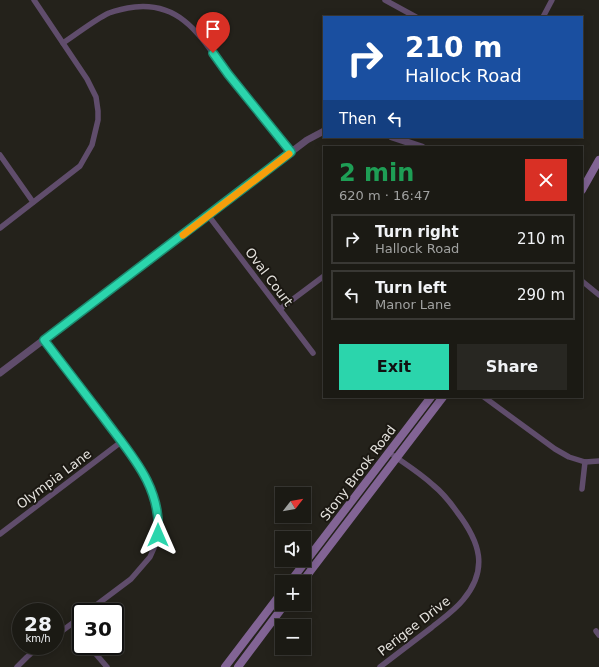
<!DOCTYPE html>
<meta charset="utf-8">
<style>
body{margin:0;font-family:"DejaVu Sans",sans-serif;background:#282722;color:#f1f3f6;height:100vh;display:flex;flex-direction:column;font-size:15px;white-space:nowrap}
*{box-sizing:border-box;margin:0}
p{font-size:13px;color:#a0a1a0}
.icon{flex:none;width:22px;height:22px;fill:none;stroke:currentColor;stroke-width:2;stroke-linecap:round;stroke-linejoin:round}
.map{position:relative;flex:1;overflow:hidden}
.panel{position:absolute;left:323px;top:146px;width:260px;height:252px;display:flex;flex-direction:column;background:#1b1a14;border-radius:0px;box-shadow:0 2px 10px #0003,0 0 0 1px #393834}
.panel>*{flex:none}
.top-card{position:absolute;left:323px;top:16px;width:260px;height:122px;border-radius:0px;box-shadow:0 2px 10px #0003,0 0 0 1px #393834;background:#1a4fa0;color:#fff;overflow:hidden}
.needle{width:26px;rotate:59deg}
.buttons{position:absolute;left:275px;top:487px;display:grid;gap:8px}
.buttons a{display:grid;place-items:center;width:36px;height:36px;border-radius:0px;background:#1b1a14;box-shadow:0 2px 10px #0003,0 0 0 1px #393834;font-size:20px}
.speed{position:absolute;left:12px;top:603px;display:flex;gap:8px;font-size:20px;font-weight:700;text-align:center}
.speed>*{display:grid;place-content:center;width:52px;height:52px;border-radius:50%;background:#1b1a14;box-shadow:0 2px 10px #0003,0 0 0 1px #393834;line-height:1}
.speed small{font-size:10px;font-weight:400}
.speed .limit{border:2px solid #111;border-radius:6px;background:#fff;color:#111}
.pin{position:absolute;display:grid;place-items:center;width:34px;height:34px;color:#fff;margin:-41px -17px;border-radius:50% 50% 50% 0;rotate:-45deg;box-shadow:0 0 4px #0007}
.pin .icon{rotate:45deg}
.me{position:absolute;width:44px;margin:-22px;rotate:0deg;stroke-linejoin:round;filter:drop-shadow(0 0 3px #0008)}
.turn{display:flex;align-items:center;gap:14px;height:84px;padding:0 16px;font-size:18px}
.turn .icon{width:52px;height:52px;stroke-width:2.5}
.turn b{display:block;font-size:28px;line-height:34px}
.then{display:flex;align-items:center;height:38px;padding:0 16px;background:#0003;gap:8px;font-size:15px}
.round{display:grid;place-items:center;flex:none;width:42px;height:42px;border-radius:0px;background:#282722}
.headline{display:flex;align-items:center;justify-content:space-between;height:68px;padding:0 16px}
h1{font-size:24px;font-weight:700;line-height:30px;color:#1e9e55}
.cta{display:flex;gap:8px;margin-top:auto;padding:8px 16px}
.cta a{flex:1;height:46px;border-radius:0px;background:#2bd5ac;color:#111;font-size:16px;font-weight:700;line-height:46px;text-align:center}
.cta a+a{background:#282722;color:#f1f3f6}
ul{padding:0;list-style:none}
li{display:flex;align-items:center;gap:12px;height:50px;margin:0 8px 6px;padding:0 8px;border:2px solid #393834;border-radius:0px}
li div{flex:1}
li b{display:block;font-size:15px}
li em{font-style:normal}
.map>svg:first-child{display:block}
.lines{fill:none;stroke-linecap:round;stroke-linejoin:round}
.minor{stroke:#604d6c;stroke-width:5.5}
.tertiary{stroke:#604d6c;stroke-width:7}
.secondary{stroke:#826495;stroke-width:8}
.route-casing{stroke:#1c8a70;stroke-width:10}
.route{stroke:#2bd5ac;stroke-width:7}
.slow{stroke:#f59e0b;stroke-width:7}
.labels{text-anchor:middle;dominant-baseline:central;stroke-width:4;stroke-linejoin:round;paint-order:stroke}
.street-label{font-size:13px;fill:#e4e2dd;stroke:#1b1812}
</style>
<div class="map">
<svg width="599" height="667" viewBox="0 0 599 667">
<rect width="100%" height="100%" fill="#24221b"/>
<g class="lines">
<g class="minor">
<polyline points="385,0 416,17"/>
<polyline points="543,17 552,0"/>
<path d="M63 43C77 34 94 20 109 13 117 10 127 8 135 7 184 2 203 41 228 74 248 101 270 126 291 152"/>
<polyline points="0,155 33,202"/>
<polyline points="208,215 313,353"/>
<polyline points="0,228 80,166 92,145 98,120 98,111 96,97 87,79 34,0"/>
<polyline points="582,281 599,295"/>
<polyline points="280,309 324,276"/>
<polyline points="44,340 140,465 155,499 158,513 158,535 154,548 150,557 131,579 87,612"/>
<polyline points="484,397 555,449 569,457 585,462 599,461"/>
<polyline points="582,489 585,462"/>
<polyline points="0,534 121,442"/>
<polyline points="72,624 81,636"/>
<polyline points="596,631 599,635"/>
<polyline points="55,636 81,617"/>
<polyline points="89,646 107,667"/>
<polyline points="17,667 27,657 40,646"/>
<path d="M380 667C397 654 414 641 431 628 442 619 454 611 463 600 489 569 480 542 457 512 450 502 443 493 433 485 421 474 407 465 394 456"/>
</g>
<g class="tertiary">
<polyline points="392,137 422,147"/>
<polyline points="0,373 307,140 324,131"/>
</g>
<g class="secondary">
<polyline points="582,190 599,160"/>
<polyline points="290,582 431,397"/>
<polyline points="302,582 443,397"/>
<polyline points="225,667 282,592"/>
<polyline points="238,667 285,604"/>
</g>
</g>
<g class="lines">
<defs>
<path id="route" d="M158 535C162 486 130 454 103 417 83 391 64 366 44 340L291 152 228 74 213 53"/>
</defs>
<use href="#route" class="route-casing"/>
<use href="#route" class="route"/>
<polyline class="slow" points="183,235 289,154"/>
</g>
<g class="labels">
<g class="street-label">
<text transform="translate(269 277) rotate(53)">Oval Court</text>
<text transform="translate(358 473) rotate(-53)">Stony Brook Road</text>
<text transform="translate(54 479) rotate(-37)">Olympia Lane</text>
<text transform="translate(414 626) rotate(-38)">Perigee Drive</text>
</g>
</g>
</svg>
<div class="buttons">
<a><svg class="needle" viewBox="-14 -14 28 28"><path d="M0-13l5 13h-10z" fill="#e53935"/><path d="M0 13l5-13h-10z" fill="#a0a1a0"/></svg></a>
<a><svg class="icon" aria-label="sound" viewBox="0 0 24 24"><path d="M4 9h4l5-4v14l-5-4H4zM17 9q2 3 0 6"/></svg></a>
<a>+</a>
<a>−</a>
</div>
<div class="speed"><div>28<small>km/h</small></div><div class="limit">30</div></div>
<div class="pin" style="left:213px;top:53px;background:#d93025"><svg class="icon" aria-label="arrive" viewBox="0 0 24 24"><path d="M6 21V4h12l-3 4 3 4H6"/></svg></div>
<svg class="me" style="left:158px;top:535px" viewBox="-20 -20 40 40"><path d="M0-17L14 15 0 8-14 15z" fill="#2bd5ac" stroke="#fff" stroke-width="4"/></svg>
<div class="top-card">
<div class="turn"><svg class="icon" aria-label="right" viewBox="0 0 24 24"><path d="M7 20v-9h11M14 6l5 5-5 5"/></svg><div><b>210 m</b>Hallock Road</div></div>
<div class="then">Then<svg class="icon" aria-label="left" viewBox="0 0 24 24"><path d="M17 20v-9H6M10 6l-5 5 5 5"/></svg></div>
</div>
<section class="panel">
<div class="headline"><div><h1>2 min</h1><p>620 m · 16:47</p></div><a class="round" style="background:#d93025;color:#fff"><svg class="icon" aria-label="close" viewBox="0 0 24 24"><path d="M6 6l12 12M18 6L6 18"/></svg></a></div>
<ul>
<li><svg class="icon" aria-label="right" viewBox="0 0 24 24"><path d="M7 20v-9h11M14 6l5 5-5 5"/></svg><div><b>Turn right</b><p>Hallock Road</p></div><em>210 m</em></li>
<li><svg class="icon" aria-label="left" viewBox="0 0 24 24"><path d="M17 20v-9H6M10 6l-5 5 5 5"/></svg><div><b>Turn left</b><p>Manor Lane</p></div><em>290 m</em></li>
</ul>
<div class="cta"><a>Exit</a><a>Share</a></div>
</section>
</div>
